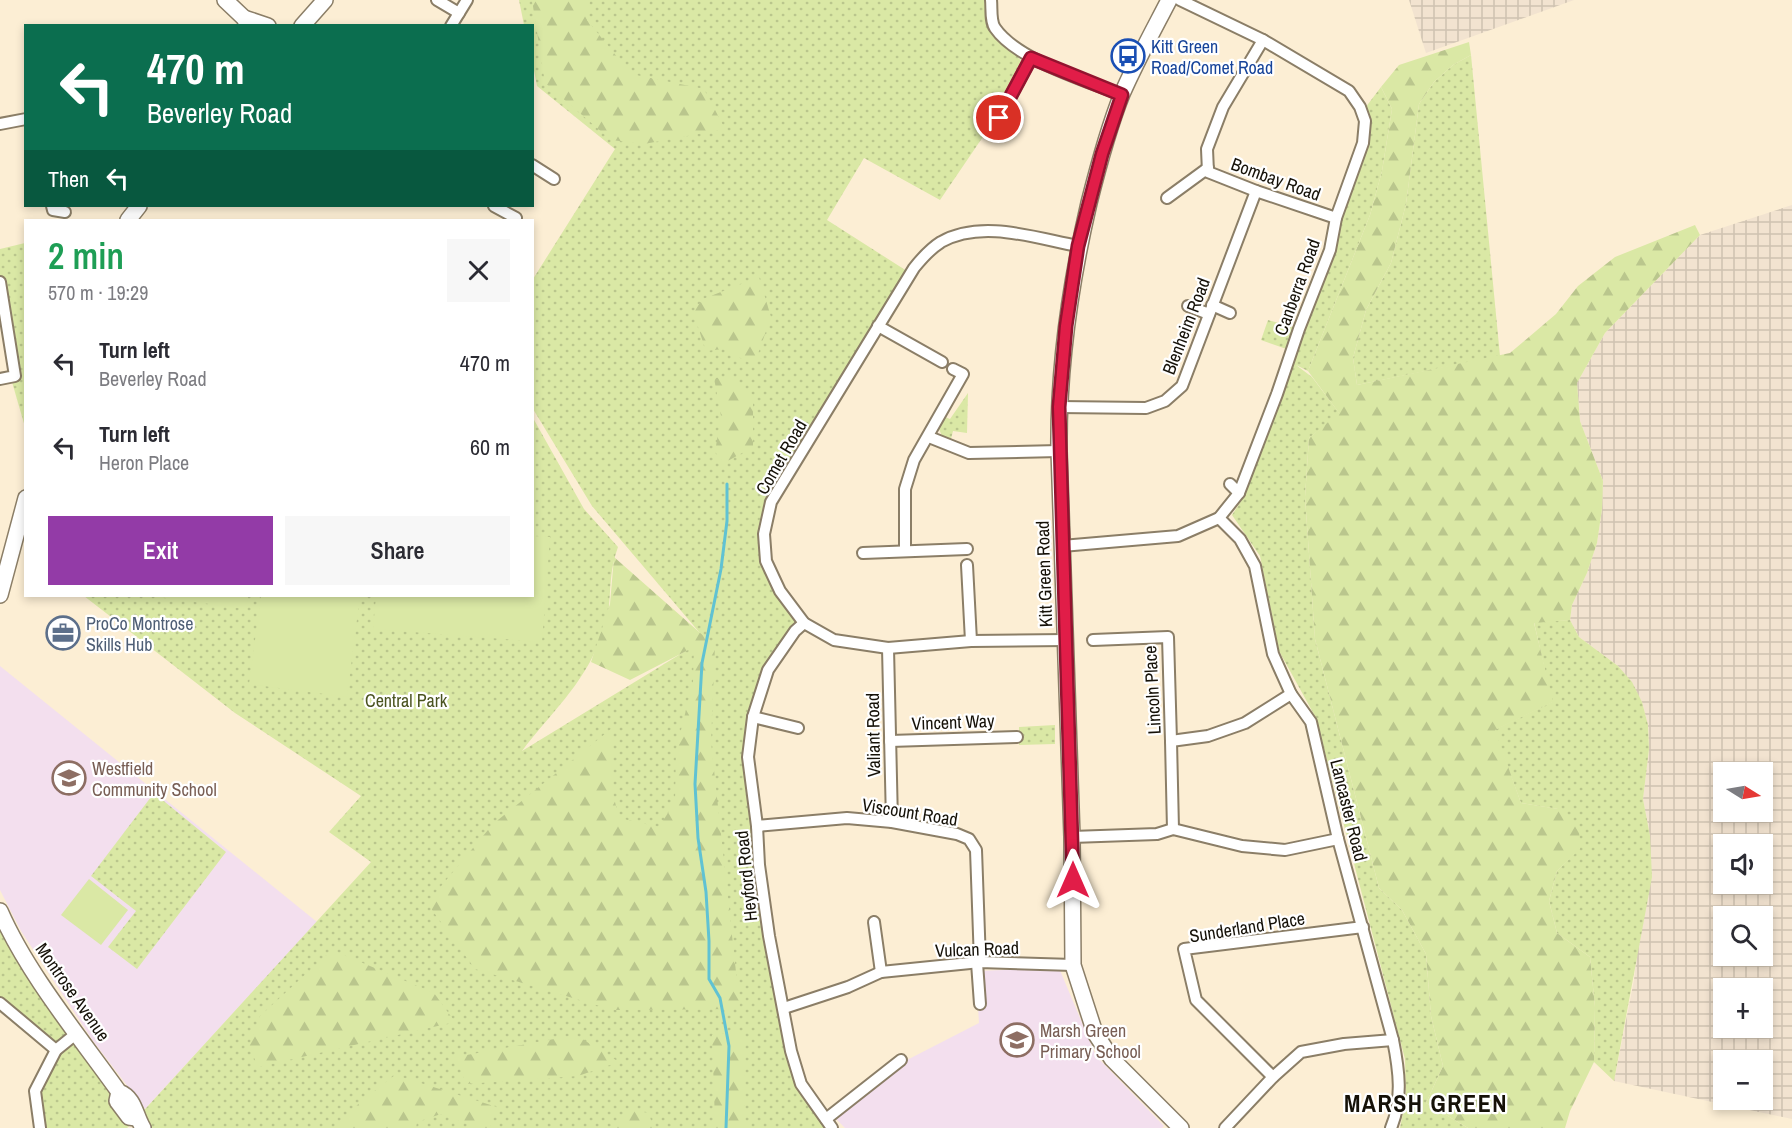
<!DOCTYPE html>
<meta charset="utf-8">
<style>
body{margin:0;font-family:"Archivo Narrow",sans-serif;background:#f7f7f7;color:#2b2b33;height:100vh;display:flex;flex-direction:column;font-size:22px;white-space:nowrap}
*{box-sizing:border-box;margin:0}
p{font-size:20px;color:#7c7c81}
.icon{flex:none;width:33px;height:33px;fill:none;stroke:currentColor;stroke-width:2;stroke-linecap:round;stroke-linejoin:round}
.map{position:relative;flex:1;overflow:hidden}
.drawer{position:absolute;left:24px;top:219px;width:510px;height:378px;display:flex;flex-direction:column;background:#fff;border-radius:0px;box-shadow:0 3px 9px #0003}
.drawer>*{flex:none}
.banner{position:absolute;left:24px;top:24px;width:510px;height:183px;border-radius:0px;box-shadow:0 3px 9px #0003;background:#0b6e4f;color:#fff;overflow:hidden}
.needle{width:39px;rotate:101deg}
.controls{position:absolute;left:1713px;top:762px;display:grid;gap:12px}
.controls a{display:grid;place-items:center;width:60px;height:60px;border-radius:0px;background:#fff;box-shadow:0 3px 9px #0003;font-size:30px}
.pin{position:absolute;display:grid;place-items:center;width:51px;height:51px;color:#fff;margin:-26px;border:3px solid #fff;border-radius:50%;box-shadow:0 2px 6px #0007}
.me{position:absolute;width:66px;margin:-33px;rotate:0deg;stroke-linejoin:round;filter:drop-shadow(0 0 4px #0008)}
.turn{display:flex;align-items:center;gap:21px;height:126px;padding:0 24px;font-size:27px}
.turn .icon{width:78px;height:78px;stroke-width:2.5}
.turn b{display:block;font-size:42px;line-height:51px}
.then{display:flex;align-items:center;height:57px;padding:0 24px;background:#0003;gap:12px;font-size:22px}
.round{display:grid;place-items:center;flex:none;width:63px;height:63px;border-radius:0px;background:#f7f7f7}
.head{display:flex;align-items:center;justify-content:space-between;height:102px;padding:0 24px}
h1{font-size:36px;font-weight:600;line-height:45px;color:#1e9e55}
.action{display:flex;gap:12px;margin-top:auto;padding:12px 24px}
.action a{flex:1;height:69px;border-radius:0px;background:#933ba7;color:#fff;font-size:24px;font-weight:600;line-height:69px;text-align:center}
.action a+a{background:#f7f7f7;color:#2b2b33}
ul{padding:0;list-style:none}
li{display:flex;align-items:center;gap:18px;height:84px;padding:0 24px}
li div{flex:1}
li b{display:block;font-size:22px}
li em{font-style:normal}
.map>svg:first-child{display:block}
.industrial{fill:url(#industrial-grid);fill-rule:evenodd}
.education{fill:#f3dfee}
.grass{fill:url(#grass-dots)}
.forest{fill:url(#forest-firs)}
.pitch{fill:#dae8a5}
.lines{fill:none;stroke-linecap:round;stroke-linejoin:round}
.stream{stroke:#60c2d3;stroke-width:3}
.street-casing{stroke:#8b7e67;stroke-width:14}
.secondary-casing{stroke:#8b7e67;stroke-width:18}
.street{stroke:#fff;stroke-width:10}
.secondary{stroke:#fff;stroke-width:15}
.route-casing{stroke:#92132f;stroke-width:15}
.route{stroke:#e11d48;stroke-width:10}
.labels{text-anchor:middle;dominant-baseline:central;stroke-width:4.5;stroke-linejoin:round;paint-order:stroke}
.transit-label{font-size:18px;fill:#164399;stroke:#fff;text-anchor:start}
.street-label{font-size:18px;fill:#151108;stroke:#fff}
.service-label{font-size:18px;fill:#4e5e75;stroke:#fff;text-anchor:start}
.park-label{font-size:18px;fill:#4a531f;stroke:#fff}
.education-label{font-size:18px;fill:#785e54;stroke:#fff;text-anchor:start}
.district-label{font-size:24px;font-weight:bold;letter-spacing:1.5px;fill:#151108;stroke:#fff}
</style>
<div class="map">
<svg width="1792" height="1128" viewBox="0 0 1792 1128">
<defs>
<pattern id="industrial-grid" width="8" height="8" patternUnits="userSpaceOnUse" patternTransform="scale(1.5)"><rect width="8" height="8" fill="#f2e3d0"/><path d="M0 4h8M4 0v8" fill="none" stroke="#cfc2b1"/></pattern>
<pattern id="grass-dots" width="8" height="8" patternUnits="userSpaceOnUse" patternTransform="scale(1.5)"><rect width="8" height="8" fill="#dae8a5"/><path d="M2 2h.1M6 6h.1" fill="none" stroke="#bac68d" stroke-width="1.8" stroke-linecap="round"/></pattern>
<pattern id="forest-firs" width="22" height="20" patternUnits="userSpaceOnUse" patternTransform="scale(1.5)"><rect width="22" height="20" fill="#dae8a5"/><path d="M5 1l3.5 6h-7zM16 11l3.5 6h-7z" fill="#bac68d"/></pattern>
</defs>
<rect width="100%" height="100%" fill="#fceed4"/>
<g class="industrial">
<polygon points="1409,0 1574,0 1426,53"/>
<path d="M1792 205V1119L1614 1081 1634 980 1650 837 1643 799 1649 749 1648 725 1642 702 1618 666 1579 637 1570 620 1572 605 1587 573 1597 543 1602 509 1603 481 1580 421 1577 383 1605 333 1700 235ZM1724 772H1762V812H1724ZM1724 844H1762V884H1724ZM1724 916H1762V956H1724ZM1724 988H1762V1028H1724ZM1724 1060H1762V1100H1724Z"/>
</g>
<g class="education">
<polygon points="0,666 317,922 145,1109 93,1041 21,931 0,890"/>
<polygon points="1059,968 1096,1056 1164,1126 1162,1128 845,1128 837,1120 837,1115 905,1061 979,1023 976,971"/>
</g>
<g class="grass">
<path d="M519 0H986V21L1023 63 993 122 940 200 864 158 827 220 910 273 771 502 766 561 804 623 768 670 748 757 784 1008 801 1084 833 1128H143L137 1119 127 1128H43L40 1080 75 1036 56 1050 0 1003V906L8 931 137 1118 371 862 329 832 361 796 235 713 84 596H532L533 418 584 509 618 547C610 569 611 584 609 606 608 617 603 631 599 642 583 685 549 715 522 751L705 639 592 506 533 409V279L615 149 537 86 533 65 532 26 524 25Z"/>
<polygon points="1471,55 1500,356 1357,385 1353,358 1366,310 1391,263 1406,204 1419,104 1434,82 1453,65"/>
<polygon points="1381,87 1392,109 1382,171 1370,215 1308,371 1296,365 1312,377 1340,414 1309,438 1305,497 1315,639 1379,888 1402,910 1426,954 1431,1016 1443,1066 1426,1103 1468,1128 1400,1128 1406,1098 1405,1059 1316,718 1279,651 1260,556 1232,515 1245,495 1292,351 1261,340 1268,320 1299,329 1361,149 1362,112"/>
<polygon points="25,243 25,427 12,382 0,288 0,249"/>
<polygon points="968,393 967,433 953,431 951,439 942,436 939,429 945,417 950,419"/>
<polygon points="1570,620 1579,637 1618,666 1632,682 1642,702 1648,725 1649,749 1643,799 1650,836 1652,877 1614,1081 1594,1062 1595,1007 1590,957 1557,933 1549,901 1557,871 1579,849 1558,809 1521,803 1494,730 1552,702 1534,622"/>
<polygon points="1055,725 1055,744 1019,745 1019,727"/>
<polygon points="154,793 226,852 137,969 108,947 136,911 91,876"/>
</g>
<g class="forest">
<polygon points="532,0 590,0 587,20 631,74 704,89 725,129 644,144 611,140 545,83"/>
<polygon points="1469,42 1471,55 1453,65 1434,82 1419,104 1406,204 1391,263 1366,310 1353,358 1357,385 1510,353 1556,314 1578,286 1615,257 1695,225 1700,235 1605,333 1577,383 1580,421 1603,481 1602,509 1597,543 1587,573 1572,605 1570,620 1534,623 1553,702 1495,730 1521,803 1559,809 1579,826 1580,849 1557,871 1549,901 1557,933 1590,957 1595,1007 1594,1062 1570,1111 1565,1128 1468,1128 1426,1103 1443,1066 1431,1016 1426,954 1402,910 1379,888 1315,639 1305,497 1309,438 1339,413 1308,371 1370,215 1382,171 1392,109 1381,87 1399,65"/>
<polygon points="759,277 771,317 754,365 723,349 706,351 693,312 703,299"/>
<polygon points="728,377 753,395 753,447 724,463 715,452 721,416 714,378"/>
<polygon points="614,557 715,646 711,742 740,1009 613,1010 475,969 427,903 493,824 611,729 611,786 619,818 659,827 675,802 676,750 693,682 694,647 630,680 591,662 610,604"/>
<polygon points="332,950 434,993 455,1022 258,1067 249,1046 260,1016"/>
<polygon points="744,1031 745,1128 708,1128 715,1122 712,1035"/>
<polygon points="576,1035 619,1062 578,1076 466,1084 456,1057"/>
<polygon points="395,1075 497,1107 490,1128 478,1128 441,1114 417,1122 416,1128 337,1128 360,1102"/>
<polygon points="626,1109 649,1113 653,1128 616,1128"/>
</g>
<g class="pitch">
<polygon points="533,536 550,537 542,642 373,629 376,596 532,596"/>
<polygon points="151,596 248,596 246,609"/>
<polygon points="261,596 360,596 347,697 249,684"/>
<polygon points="89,879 128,910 101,945 61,915"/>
</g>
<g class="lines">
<polyline class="stream" points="726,1128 729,1046 720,998 709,979 709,941 706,892 698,838 695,784 702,663 721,569 727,521 727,484"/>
<defs>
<g id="street">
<polyline points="437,0 459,13 451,26"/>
<path d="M991 0C992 8 990 21 995 28 1017 60 1085 80 1122 95"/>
<polyline points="459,13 467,0"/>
<polyline points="1263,40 1223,107 1207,149 1208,172 1256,191 1336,218"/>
<polyline points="999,118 1031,58"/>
<polyline points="0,124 26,119"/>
<polyline points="532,165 554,179"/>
<polyline points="1167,198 1208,168"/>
<polyline points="52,206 53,210 65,212"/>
<polyline points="494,206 516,218"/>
<polyline points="0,282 15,376 0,379"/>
<polyline points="1212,305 1230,313"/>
<polyline points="1188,306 1209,314"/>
<polyline points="878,326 942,362"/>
<polyline points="1059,407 1146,408 1165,401 1182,386 1256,191"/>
<polyline points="929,437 969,453 1059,451"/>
<polyline points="1230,484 1239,493"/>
<path d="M1219 518 1240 539 1255 566 1273 654 1291 694 1311 722 1338 839 1393 1040C1399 1070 1403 1099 1391 1128"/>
<polyline points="1062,546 1178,536 1219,518 1239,493 1277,394 1299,329 1330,250 1336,218 1363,143 1365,121 1360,107 1349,91 1263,40 1180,0"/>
<polyline points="905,551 905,489 914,460 963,374 953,369"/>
<polyline points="863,553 967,549"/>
<polyline points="967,565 971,641"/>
<polyline points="804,623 795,631 768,670 753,717 748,757 757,826 759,865 769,936 791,1051 801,1084 832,1128"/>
<path d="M1066 640 971 641 888 648 834 640 804 623 780 591 766 561 764 534 771 502 914 268C922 258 930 249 941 242 982 219 1035 238 1078 246"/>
<polyline points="1093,640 1168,637 1171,741"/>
<polyline points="888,648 892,822"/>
<polyline points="753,717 798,728"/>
<polyline points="890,741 1017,737"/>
<polyline points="757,826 847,818 892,822 957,834 969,839 976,850 980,962"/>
<polyline points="1173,829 1171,741 1208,736 1245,723 1291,694"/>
<polyline points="1072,837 1157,834 1173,829 1242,846 1285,850 1338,839"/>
<polyline points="874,922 881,972"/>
<polyline points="977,963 980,1004"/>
<polyline points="0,1003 56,1050"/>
<polyline points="784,1008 848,987 881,972 980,962 1073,965"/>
<polyline points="1273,1077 1196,1000 1184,949 1363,927"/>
<polyline points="826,1119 901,1060"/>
<polyline points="40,1128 35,1091 56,1050 77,1033"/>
<polyline points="1225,1128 1273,1077 1301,1052 1344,1044 1393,1040"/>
</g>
<g id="secondary">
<polyline points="225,0 244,18 248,26"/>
<path d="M1169 0C1153 31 1136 62 1122 94 1108 129 1098 167 1089 203 1070 285 1058 367 1059 451L1072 837 1073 965 1095 1033 1112 1059 1181 1128"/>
<polyline points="244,18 268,26"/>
<polyline points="302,26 325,0"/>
<polyline points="128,220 139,206"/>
<polyline points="0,595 26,498"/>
<path d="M0 911C27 973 79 1036 119 1092 135 1098 135 1115 143 1128"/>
<polyline points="119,1092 117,1101 129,1117 136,1118"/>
</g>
</defs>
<use href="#street" class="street-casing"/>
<use href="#secondary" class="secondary-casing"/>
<use href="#street" class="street"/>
<use href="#secondary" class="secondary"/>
</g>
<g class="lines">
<defs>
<polyline id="route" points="999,118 1031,58 1122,95 1102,154 1078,246 1066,326 1059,407 1073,880"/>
</defs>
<use href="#route" class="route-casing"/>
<use href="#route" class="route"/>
</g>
<defs>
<symbol id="bus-ring" viewBox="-11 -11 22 22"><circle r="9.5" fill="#fff" stroke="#1a4fb4" stroke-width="1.5"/><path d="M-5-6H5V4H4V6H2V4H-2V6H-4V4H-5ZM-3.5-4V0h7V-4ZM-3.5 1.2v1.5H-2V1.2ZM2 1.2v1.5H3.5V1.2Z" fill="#1a4fb4"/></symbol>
<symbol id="office-ring" viewBox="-11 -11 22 22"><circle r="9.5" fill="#fff" stroke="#5c6f8a" stroke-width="1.5"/><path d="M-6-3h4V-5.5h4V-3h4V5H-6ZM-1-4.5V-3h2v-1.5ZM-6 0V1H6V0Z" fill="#5c6f8a"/></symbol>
<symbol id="school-ring" viewBox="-11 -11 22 22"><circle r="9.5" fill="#fff" stroke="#8d6e63" stroke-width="1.5"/><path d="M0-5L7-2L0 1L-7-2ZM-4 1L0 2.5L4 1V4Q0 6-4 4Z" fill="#8d6e63"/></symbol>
</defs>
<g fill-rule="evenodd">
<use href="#bus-ring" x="1109" y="37" width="38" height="38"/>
<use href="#office-ring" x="44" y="614" width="38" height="38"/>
<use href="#school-ring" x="50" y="759" width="38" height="38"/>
<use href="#school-ring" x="998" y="1021" width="38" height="38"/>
</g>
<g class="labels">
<g class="transit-label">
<text x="1151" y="46">Kitt Green<tspan x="1151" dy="21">Road/Comet Road</tspan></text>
</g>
<g class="street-label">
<text transform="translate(1276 179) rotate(20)">Bombay Road</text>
<text transform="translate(1297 287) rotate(-70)">Canberra Road</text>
<text transform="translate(1186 326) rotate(-69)">Blenheim Road</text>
<text transform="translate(781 457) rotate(-60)">Comet Road</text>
<text transform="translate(1044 574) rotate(-92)">Kitt Green Road</text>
<text transform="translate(1152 690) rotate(-93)">Lincoln Place</text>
<text transform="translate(953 722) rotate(-2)">Vincent Way</text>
<text transform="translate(873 735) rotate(-91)">Valiant Road</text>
<text transform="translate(1349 810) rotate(76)">Lancaster Road</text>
<text transform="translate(910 812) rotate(9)">Viscount Road</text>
<text transform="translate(746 876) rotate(-96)">Heyford Road</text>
<text transform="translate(1247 927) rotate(-9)">Sunderland Place</text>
<text transform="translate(977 949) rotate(-2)">Vulcan Road</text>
<text transform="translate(73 992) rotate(55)">Montrose Avenue</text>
</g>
<g class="service-label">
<text x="86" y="623">ProCo Montrose<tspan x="86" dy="21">Skills Hub</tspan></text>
</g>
<g class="park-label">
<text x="406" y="700">Central Park</text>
</g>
<g class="education-label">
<text x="92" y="768">Westfield<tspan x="92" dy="21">Community School</tspan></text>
<text x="1040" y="1030">Marsh Green<tspan x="1040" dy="21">Primary School</tspan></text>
</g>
<g class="district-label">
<text x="1426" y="1103">MARSH GREEN</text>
</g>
</g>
</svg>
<div class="controls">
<a><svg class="needle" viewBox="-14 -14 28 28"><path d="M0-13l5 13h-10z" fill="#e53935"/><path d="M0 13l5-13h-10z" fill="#7c7c81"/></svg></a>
<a><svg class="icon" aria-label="sound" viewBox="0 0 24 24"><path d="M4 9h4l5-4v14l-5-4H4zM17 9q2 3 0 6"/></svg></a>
<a><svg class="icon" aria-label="search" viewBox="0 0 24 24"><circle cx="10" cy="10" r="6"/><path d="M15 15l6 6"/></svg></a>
<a>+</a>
<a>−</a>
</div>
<div class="pin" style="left:999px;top:118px;background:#d93025"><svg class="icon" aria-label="arrive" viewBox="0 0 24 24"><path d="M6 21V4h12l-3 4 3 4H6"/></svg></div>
<svg class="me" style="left:1073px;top:880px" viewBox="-20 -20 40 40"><path d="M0-17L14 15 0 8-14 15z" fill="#e11d48" stroke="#fff" stroke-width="4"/></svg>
<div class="banner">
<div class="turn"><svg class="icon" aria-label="left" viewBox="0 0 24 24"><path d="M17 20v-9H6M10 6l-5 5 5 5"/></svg><div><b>470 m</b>Beverley Road</div></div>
<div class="then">Then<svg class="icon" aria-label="left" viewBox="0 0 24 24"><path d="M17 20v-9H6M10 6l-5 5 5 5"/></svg></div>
</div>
<section class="drawer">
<div class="head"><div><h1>2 min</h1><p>570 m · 19:29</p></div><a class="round"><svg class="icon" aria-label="close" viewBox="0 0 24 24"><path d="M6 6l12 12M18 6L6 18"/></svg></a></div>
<ul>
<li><svg class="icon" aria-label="left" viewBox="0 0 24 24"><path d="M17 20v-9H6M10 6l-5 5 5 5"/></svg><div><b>Turn left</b><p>Beverley Road</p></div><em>470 m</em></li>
<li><svg class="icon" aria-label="left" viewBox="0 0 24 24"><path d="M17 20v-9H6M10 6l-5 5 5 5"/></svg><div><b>Turn left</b><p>Heron Place</p></div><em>60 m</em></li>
</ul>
<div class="action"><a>Exit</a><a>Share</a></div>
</section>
</div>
